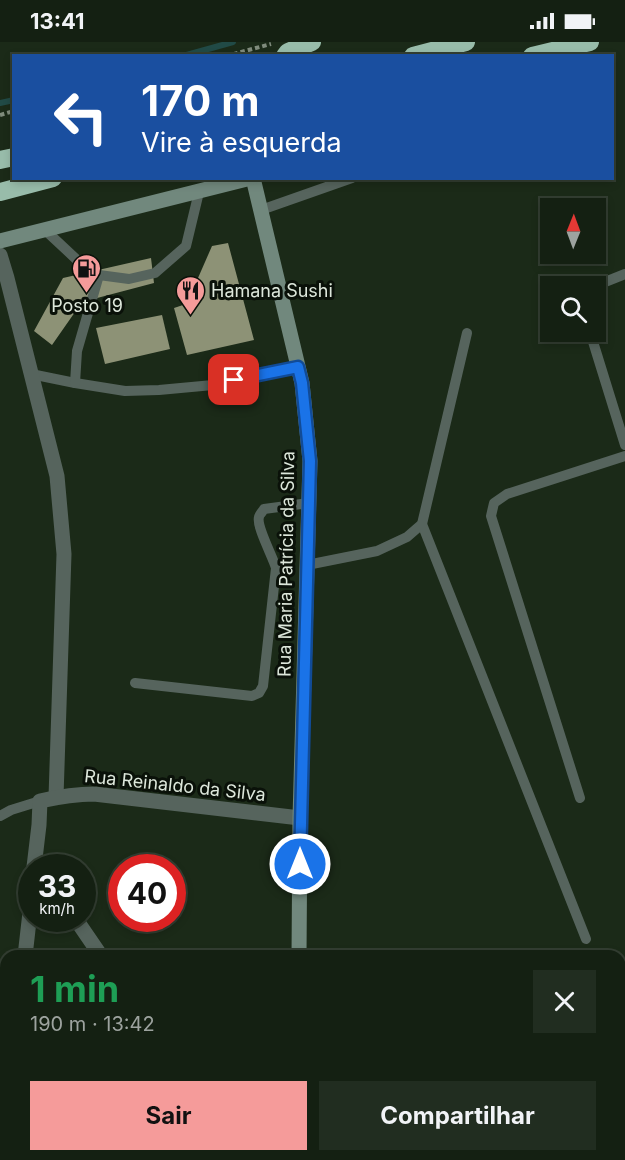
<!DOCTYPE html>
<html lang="pt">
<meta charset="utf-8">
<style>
body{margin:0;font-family:Inter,sans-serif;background:#212d20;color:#f1f3f6;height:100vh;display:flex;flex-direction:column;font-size:22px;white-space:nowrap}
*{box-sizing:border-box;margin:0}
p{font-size:20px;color:#9da39f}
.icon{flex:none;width:33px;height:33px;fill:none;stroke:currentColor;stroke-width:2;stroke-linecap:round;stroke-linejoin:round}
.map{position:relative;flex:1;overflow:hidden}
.side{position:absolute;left:0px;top:908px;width:626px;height:212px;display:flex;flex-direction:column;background:#142012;border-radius:18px 18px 0 0;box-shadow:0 3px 9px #0003,0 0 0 2px #333e32}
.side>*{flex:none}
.hud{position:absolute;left:12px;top:12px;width:602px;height:126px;border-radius:0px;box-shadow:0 3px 9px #0003,0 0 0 2px #333e32;background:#1a4fa0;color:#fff;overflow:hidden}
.needle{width:39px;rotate:1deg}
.buttons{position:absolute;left:540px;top:156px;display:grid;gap:12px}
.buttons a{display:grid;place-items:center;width:66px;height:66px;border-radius:0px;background:#142012;box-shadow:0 3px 9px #0003,0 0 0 2px #333e32;font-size:30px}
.speed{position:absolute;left:18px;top:812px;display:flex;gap:12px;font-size:30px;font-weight:700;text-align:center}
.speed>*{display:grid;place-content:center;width:78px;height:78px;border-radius:50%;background:#142012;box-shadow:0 3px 9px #0003,0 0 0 2px #333e32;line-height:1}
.speed small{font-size:15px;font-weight:400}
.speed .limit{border:9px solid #d22;background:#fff;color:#111}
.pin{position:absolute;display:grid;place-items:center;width:51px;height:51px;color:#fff;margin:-26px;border-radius:12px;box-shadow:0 3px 9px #0006}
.me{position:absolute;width:66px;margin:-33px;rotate:0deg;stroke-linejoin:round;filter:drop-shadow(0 0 4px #0008)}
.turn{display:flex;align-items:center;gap:21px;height:126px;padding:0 30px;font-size:27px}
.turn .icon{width:78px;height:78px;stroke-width:2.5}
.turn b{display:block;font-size:42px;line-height:51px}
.round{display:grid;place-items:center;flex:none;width:63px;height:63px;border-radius:0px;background:#212d20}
.headline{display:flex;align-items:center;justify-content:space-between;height:102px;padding:0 30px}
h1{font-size:36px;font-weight:700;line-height:45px;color:#1e9e55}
.cta{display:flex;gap:12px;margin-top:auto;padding:12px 30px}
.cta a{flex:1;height:69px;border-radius:0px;background:#f59b9a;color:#111;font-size:24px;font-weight:700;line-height:69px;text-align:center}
.cta a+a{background:#212d20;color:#f1f3f6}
.status{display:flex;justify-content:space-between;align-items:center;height:42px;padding:0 30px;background:#142012;direction:ltr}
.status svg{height:16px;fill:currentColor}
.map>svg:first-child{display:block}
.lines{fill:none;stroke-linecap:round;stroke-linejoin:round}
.stream{stroke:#214a46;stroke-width:6}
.building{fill:#8d9276}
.path{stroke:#7f8b7c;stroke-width:4;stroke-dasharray:4.5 3;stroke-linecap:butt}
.lane{stroke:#56645d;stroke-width:10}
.street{stroke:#56645d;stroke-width:15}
.secondary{stroke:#71887d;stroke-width:15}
.highway{stroke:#98bcaa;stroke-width:18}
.route-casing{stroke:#114b97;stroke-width:15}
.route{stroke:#1a73e8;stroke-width:10}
.labels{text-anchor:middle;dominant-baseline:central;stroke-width:6;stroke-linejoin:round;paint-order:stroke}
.poi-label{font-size:18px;fill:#dde7db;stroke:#0a1109;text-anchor:start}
.street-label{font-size:18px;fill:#dde7db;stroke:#0a1109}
</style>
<div class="status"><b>13:41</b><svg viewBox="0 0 49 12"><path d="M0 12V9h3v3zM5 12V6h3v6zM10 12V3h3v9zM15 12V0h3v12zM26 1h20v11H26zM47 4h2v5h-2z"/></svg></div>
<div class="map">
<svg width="625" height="1118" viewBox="0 0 625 1118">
<rect width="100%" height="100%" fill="#1b2a18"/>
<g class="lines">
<g class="stream">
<polyline points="183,14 233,0"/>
<polyline points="0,61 14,58"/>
</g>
</g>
<g class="building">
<polygon points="228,201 254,298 187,313 174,266 204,256 198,236 212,204"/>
<polygon points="151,216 154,241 82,260 52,303 34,289 63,236"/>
<polygon points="162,273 170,307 105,322 96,286"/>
</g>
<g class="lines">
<g class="path">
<polyline points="226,14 271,2"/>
<polyline points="0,73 14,69"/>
</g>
<g class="lane">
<polyline points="261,168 352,136"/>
<polyline points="45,188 76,217 99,233 129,237 155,231 186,204 199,150"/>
<polyline points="595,244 625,232"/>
<polyline points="590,290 625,403"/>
<polyline points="31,332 75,341 125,349 159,348 213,343 298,325"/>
<polyline points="75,341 77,309 99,233"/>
<polyline points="422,482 586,897"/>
<polyline points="307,523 377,509 407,495 422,482 467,291"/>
<path d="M135 641 252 654 259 651 263 644 276 526C273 515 256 484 259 475 259 473 263 469 264 467L309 461"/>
<polyline points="580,756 491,474 494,461 507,452 625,414"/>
<polyline points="0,774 11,768 40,759"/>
</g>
<g class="street">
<polyline points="0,213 7,236 57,434 64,512 56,755"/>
<path d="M34 825 39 783 40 759C58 755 75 752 94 752L300 776"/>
<polyline points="75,876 101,914"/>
<polyline points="25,914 32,853"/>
<polyline points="620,982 625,975"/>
<polyline points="4,1118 6,1099"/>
<polyline points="126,1118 126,1113"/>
<polyline points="539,1118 542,1113"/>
</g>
<g class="secondary">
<polyline points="253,136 302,341 310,419 300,776 299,914"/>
<polyline points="0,199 251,136"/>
<polyline points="298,1118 298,1113"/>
</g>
<g class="highway">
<polyline points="285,14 288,10 312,0"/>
<polyline points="413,14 466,0"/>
<polyline points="532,14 590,0"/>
<polyline points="0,118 14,115"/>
<polyline points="0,150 53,136"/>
</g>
</g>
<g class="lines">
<defs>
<polyline id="route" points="234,338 298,325 302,341 310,419 300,822"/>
</defs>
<use href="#route" class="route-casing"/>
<use href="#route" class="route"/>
</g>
<defs>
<symbol id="fuel-pin" viewBox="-11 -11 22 30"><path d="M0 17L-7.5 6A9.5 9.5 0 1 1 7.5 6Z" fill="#f59b9a" stroke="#0a1109"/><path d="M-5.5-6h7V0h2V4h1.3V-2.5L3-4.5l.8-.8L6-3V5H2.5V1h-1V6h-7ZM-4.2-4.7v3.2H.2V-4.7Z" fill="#111"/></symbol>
<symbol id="restaurant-pin" viewBox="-11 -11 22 30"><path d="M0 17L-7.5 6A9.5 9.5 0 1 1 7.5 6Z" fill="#f59b9a" stroke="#0a1109"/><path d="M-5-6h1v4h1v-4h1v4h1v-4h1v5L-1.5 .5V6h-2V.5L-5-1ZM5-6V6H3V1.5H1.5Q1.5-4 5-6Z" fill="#111"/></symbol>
</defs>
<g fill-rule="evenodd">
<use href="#fuel-pin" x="70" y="210" width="33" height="45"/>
<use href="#restaurant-pin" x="174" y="232" width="33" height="45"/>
</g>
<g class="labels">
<g class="poi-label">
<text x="211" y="248">Hamana Sushi</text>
<text x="87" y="263" text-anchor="middle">Posto 19</text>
</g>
<g class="street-label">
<text transform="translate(286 522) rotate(-89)">Rua Maria Patrícia da Silva</text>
<text transform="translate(175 743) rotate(6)">Rua Reinaldo da Silva</text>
</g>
</g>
</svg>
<div class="buttons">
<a><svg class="needle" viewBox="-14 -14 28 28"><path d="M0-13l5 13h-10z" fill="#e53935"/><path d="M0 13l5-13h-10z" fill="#9da39f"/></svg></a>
<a><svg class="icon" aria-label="search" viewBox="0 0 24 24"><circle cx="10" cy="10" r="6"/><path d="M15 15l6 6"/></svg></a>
</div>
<div class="speed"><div>33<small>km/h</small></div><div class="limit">40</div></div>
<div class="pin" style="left:234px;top:338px;background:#d93025"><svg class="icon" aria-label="arrive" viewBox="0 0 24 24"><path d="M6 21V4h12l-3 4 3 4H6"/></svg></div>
<svg class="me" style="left:300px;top:822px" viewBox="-20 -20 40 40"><circle r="17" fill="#1a73e8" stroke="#fff" stroke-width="3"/><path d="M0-11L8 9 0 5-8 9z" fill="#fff"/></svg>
<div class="hud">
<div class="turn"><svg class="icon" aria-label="left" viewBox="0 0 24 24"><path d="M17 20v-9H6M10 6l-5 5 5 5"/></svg><div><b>170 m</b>Vire à esquerda</div></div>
</div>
<section class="side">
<div class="headline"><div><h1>1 min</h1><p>190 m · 13:42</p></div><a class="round"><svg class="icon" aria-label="close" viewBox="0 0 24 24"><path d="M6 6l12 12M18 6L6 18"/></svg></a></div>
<div class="cta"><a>Sair</a><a>Compartilhar</a></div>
</section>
</div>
